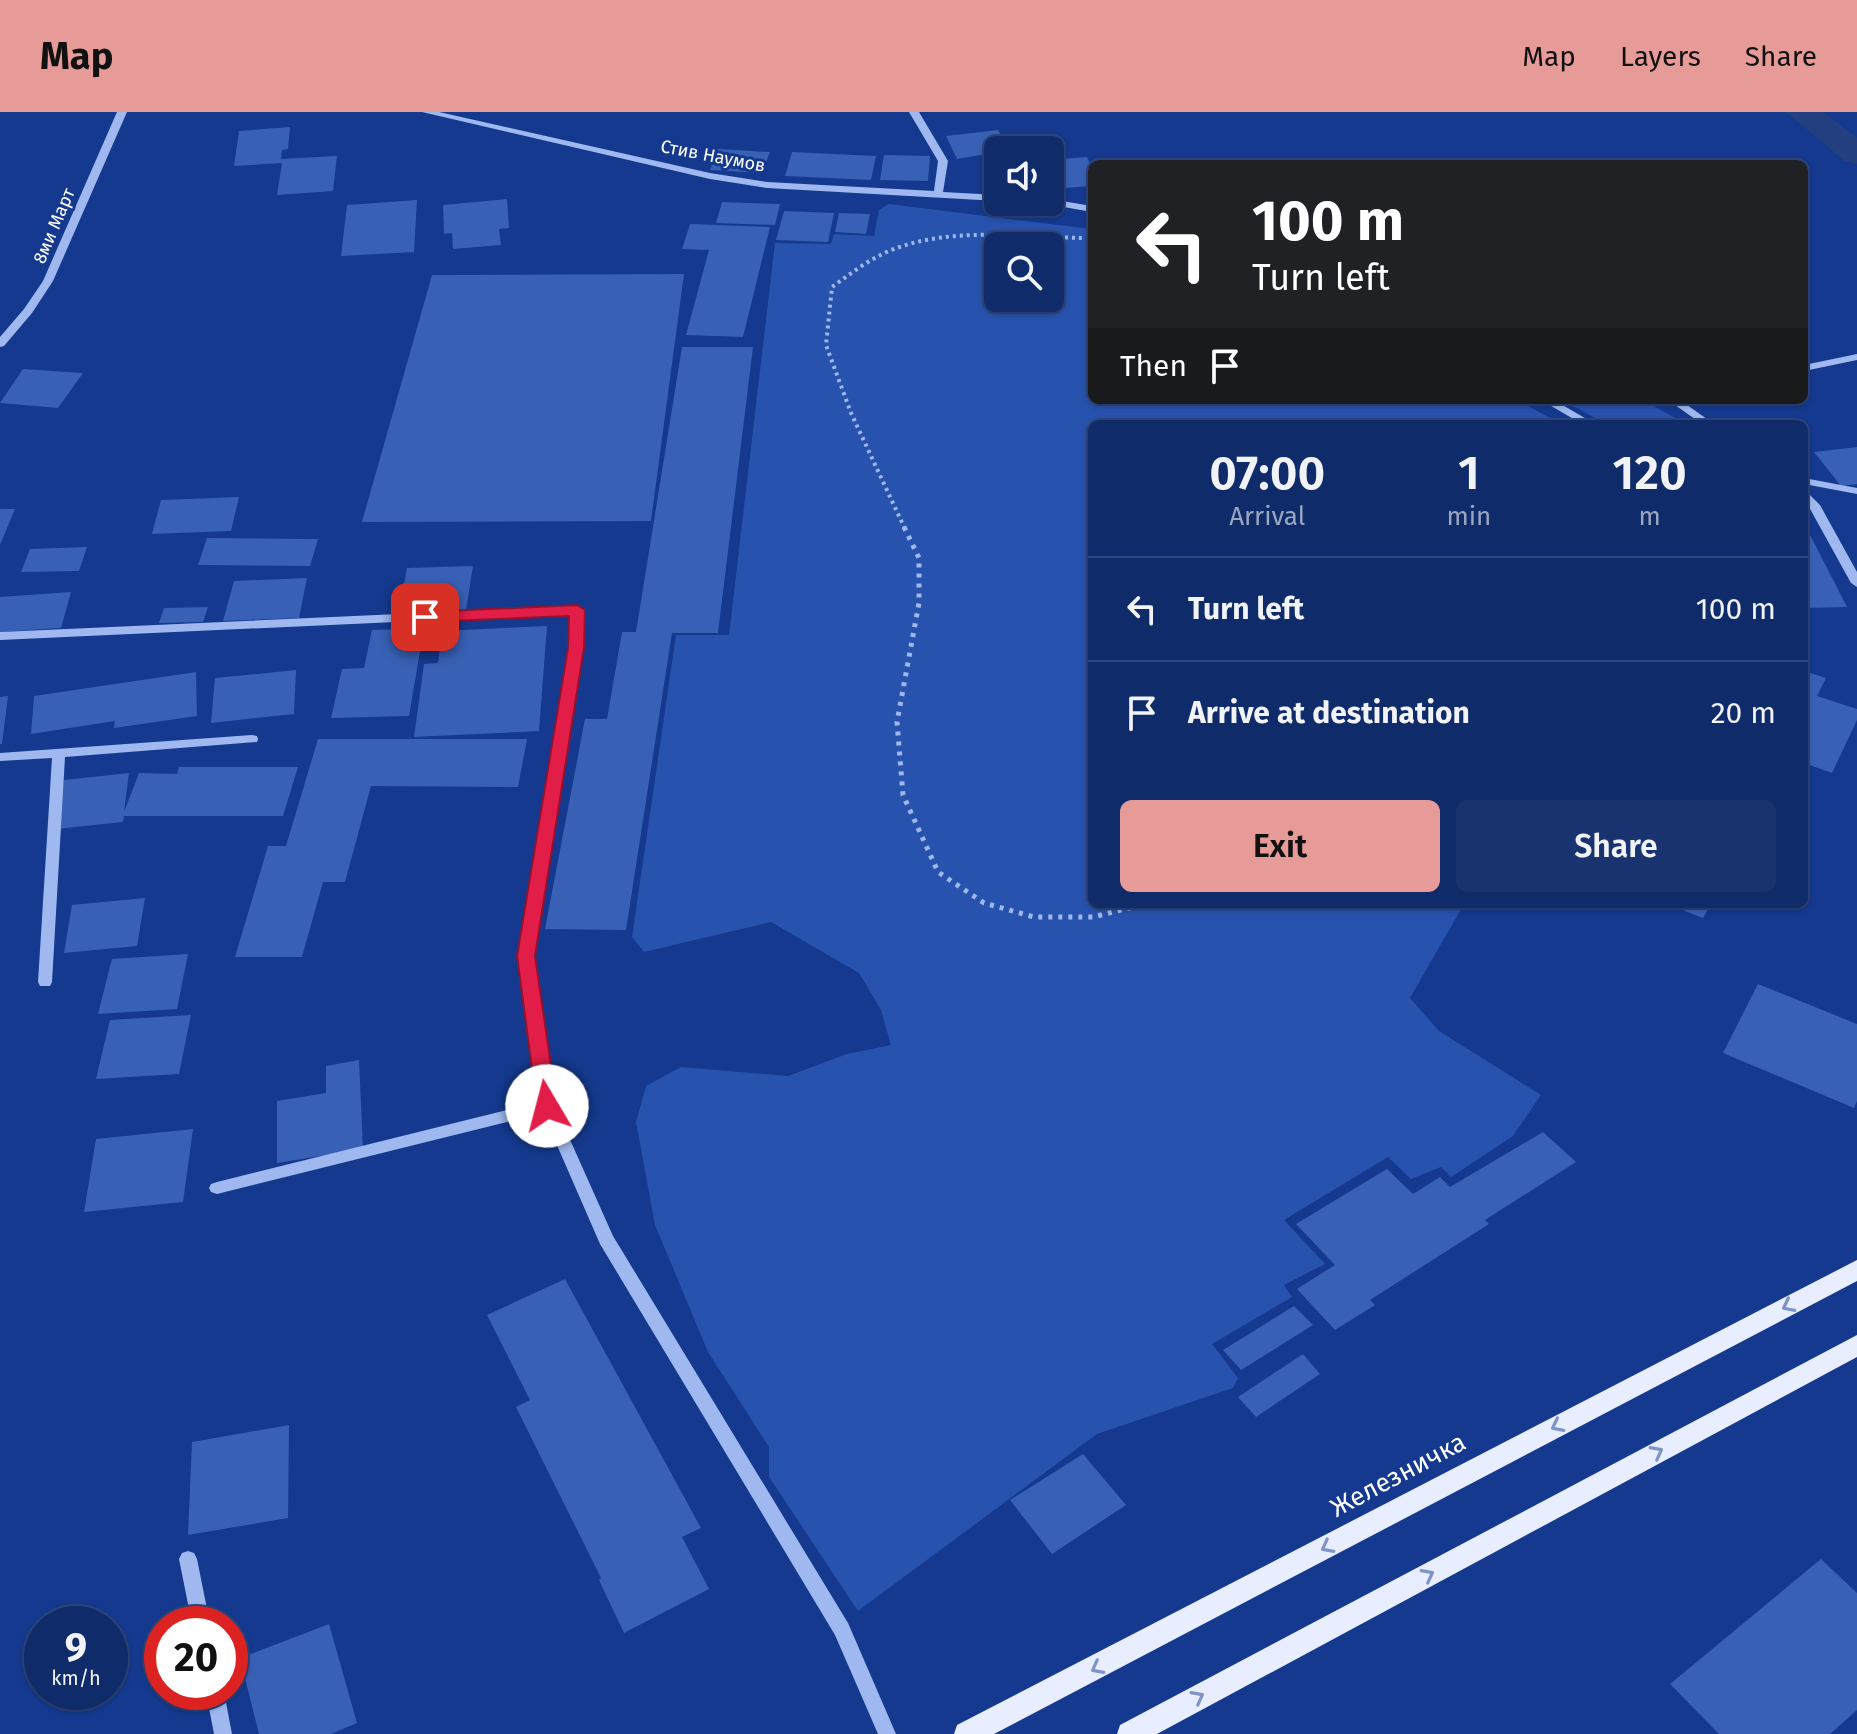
<!DOCTYPE html>
<meta charset="utf-8">
<style>
body{margin:0;font-family:"Fira Sans",sans-serif;background:#183370;color:#f1f3f6;height:100vh;display:flex;flex-direction:column;font-size:30px;white-space:nowrap}
*{box-sizing:border-box;margin:0}
p{font-size:26px;color:#9ba7c1}
.icon{flex:none;width:44px;height:44px;fill:none;stroke:currentColor;stroke-width:2;stroke-linecap:round;stroke-linejoin:round}
.map{position:relative;flex:1;overflow:hidden}
.drawer{position:absolute;left:1088px;top:308px;width:720px;height:488px;display:flex;flex-direction:column;background:#0f2b6a;border-radius:12px;box-shadow:0 2px 6px #0004,0 0 0 2px #2f477e}
.drawer>*{flex:none}
.guide{position:absolute;left:1088px;top:48px;width:720px;height:244px;border-radius:12px;box-shadow:0 2px 6px #0004,0 0 0 2px #2f477e;background:#202124;color:#fff;overflow:hidden}
.tools{position:absolute;left:984px;top:24px;display:grid;gap:16px}
.tools a{display:grid;place-items:center;width:80px;height:80px;border-radius:12px;background:#0f2b6a;box-shadow:0 2px 6px #0004,0 0 0 2px #2f477e;font-size:40px}
.speed{position:absolute;left:24px;top:1494px;display:flex;gap:16px;font-size:40px;font-weight:700;text-align:center}
.speed>*{display:grid;place-content:center;width:104px;height:104px;border-radius:50%;background:#0f2b6a;box-shadow:0 2px 6px #0004,0 0 0 2px #2f477e;line-height:1}
.speed small{font-size:20px;font-weight:400}
.speed .limit{border:12px solid #d22;background:#fff;color:#111}
.pin{position:absolute;display:grid;place-items:center;width:68px;height:68px;color:#fff;margin:-34px;border-radius:16px;box-shadow:0 4px 12px #0006}
.me{position:absolute;width:88px;margin:-44px;rotate:352deg;stroke-linejoin:round;filter:drop-shadow(0 0 6px #0008)}
.turn{display:flex;align-items:center;gap:28px;height:168px;padding:0 32px;font-size:36px}
.turn .icon{width:104px;height:104px;stroke-width:2.5}
.turn b{display:block;font-size:56px;line-height:68px}
.then{display:flex;align-items:center;height:76px;padding:0 32px;background:#0003;gap:16px;font-size:30px}
.eta{display:flex;justify-content:space-evenly;align-items:center;height:136px;text-align:center}
.eta b{font-size:48px;font-weight:600;line-height:56px}
.cta{display:flex;gap:16px;margin-top:auto;padding:16px 32px}
.cta a{flex:1;height:92px;border-radius:12px;background:#e69b98;color:#111;font-size:32px;font-weight:600;line-height:92px;text-align:center}
.cta a+a{background:#183370;color:#f1f3f6}
ul{padding:0;list-style:none}
li{display:flex;align-items:center;gap:24px;height:104px;padding:0 32px;border-top:2px solid #2f477e}
li div{flex:1}
li b{display:block;font-size:30px}
li em{font-style:normal}
header{display:flex;align-items:center;gap:48px;box-sizing:border-box;height:112px;padding:0 40px;background:#e69b98;color:#111}
header strong{font-size:38px}
nav{display:flex;gap:44px;margin-inline-start:auto;font-size:28px}
.map>svg:first-child{display:block}
.green{fill:#2752ad;fill-rule:evenodd}
.lines{fill:none;stroke-linecap:round;stroke-linejoin:round}
.canal{fill:#233f7f;fill-rule:evenodd}
.building{fill:#3860b5}
.path-far1{stroke:#9fb9f0;stroke-width:4;stroke-dasharray:3 4;stroke-linecap:butt}
.path{stroke:#9fb9f0;stroke-width:5;stroke-dasharray:4 6;stroke-linecap:butt}
.minor{fill:#9fb9f0;fill-rule:evenodd}
.major{fill:#e8eeff;fill-rule:evenodd}
.oneway{stroke:#7e94c6}
.route{fill:#e11d48;stroke:#92132f;stroke-width:2}
.labels{text-anchor:middle;dominant-baseline:central;stroke-width:6;stroke-linejoin:round;paint-order:stroke}
.far-street-label{font-size:18px;fill:#fff;stroke:#14398e}
.near-street-label{font-size:26px;fill:#fff;stroke:#14398e}
</style>
<header>
<strong>Map</strong>
<nav><a>Map</a><a>Layers</a><a>Share</a></nav>
</header>
<div class="map">
<svg width="1857" height="1622" viewBox="0 0 1857 1622">
<rect width="100%" height="100%" fill="#14398e"/>
<g class="green">
<path d="M889 92 1092 117V288H1517L1561 312H1092V792H1464L1410 886 1439 919 1541 983 1513 1024 1451 1065 1441 1055 1411 1067 1388 1045 1284 1108 1325 1152 1284 1173 1292 1185 1212 1232 1238 1266 1233 1276 1097 1322 858 1499 769 1365V1335L708 1240 655 1113 636 1010 646 974 681 955 788 964 847 942 891 933 881 898 859 861 771 810 644 840 632 825 676 523H729L775 131 831 132 834 122 874 124 879 98ZM998 134H1050V186H998Z"/>
<polygon points="1561,288 1643,288 1686,312 1607,312"/>
</g>
<g class="lines">
<polygon class="canal" points="1786,0 1823,0 1857,26 1857,52 1845,49"/>
</g>
<g class="building">
<polygon points="290,15 288,37 282,38 281,47 337,44 333,79 277,83 282,51 234,54 239,19"/>
<polygon points="998,18 1009,38 957,47 946,24"/>
<polygon points="718,37 770,40 762,61 710,58"/>
<polygon points="792,40 876,44 871,68 785,64"/>
<polygon points="884,43 930,44 928,69 880,68"/>
<polygon points="1087,45 1092,56 1092,74 1050,77 1050,48"/>
<polygon points="507,87 509,116 499,117 501,133 453,137 452,121 444,122 443,93"/>
<polygon points="417,88 414,140 341,144 347,93"/>
<polygon points="722,90 780,92 775,113 716,111"/>
<polygon points="784,99 834,101 828,130 776,128"/>
<polygon points="839,101 870,102 866,122 835,120"/>
<polygon points="690,112 770,115 743,225 686,223 709,138 682,137"/>
<polygon points="684,162 651,409 362,410 432,163"/>
<polygon points="682,235 753,235 718,521 672,521 626,818 545,817 585,607 607,607 622,520 636,520"/>
<polygon points="23,257 83,261 58,296 0,291"/>
<polygon points="1857,335 1857,372 1841,374 1814,340"/>
<polygon points="239,385 231,419 152,422 161,388"/>
<polygon points="0,397 15,397 0,433"/>
<polygon points="1804,411 1847,495 1804,496"/>
<polygon points="207,426 318,427 310,454 198,453"/>
<polygon points="87,435 79,459 21,460 30,437"/>
<polygon points="473,454 466,498 399,500 407,456"/>
<polygon points="307,466 299,506 223,509 234,469"/>
<polygon points="71,480 61,516 0,520 0,485"/>
<polygon points="208,495 203,510 159,511 164,496"/>
<polygon points="547,514 539,619 414,625 424,552 438,551 442,519"/>
<polygon points="424,516 409,604 331,606 342,557 364,556 372,518"/>
<polygon points="296,558 294,602 211,611 215,566"/>
<polygon points="1804,559 1826,566 1817,584 1857,597 1857,608 1832,661 1804,651"/>
<polygon points="196,560 197,604 114,616 115,609 31,622 34,584"/>
<polygon points="8,584 2,632 0,632 0,585"/>
<polygon points="318,627 527,627 518,675 371,674 345,770 323,770 302,845 235,845 268,734 286,734"/>
<polygon points="179,655 298,655 283,704 124,704 123,710 56,717 64,668 129,661 124,700 139,661 177,662"/>
<polygon points="145,786 137,834 64,841 72,793"/>
<polygon points="1667,792 1711,792 1703,806"/>
<polygon points="188,842 177,897 98,902 112,847"/>
<polygon points="1758,872 1857,912 1857,989 1854,996 1723,941"/>
<polygon points="191,903 179,962 96,967 110,908"/>
<polygon points="359,948 363,1037 277,1051 277,989 326,981 326,954"/>
<polygon points="193,1017 183,1090 84,1100 96,1027"/>
<polygon points="1543,1020 1576,1050 1485,1108 1489,1112 1370,1188 1375,1193 1335,1218 1297,1177 1335,1153 1296,1112 1387,1057 1413,1082 1440,1065 1450,1075"/>
<polygon points="565,1167 701,1416 682,1425 709,1477 624,1521 599,1468 601,1466 516,1295 530,1288 487,1203"/>
<polygon points="1294,1194 1313,1213 1241,1258 1223,1238"/>
<polygon points="1303,1242 1320,1262 1256,1305 1238,1285"/>
<polygon points="289,1313 288,1406 188,1423 192,1330"/>
<polygon points="1083,1342 1126,1393 1052,1442 1010,1388"/>
<polygon points="1821,1447 1857,1481 1857,1598 1830,1622 1719,1622 1670,1572"/>
<polygon points="329,1512 357,1611 331,1622 259,1622 240,1546"/>
</g>
<g class="lines">
<path class="path-far1" d="M905 417 851 301 826 233 832 175C850 162 868 148 889 139 949 114 1021 125 1084 126"/>
<polyline class="path" points="904,415 919,446 919,491 897,610 903,683 938,760 984,791 1034,805 1093,805 1145,792"/>
<g class="minor">
<polygon points="117,0 127,0 53,169 32,201 4,234 0,235 0,225 24,197 43,169"/>
<polygon points="422,0 439,0 710,61 767,70 934,79 938,49 909,0 919,0 948,49 943,80 998,83 998,89 767,76 710,67"/>
<polygon points="1050,87 1092,94 1092,100 1047,92 1045,90 1050,90"/>
<polygon points="1857,242 1857,248 1804,259 1804,253"/>
<polygon points="1541,288 1554,288 1595,312 1582,312"/>
<polygon points="1668,288 1680,288 1714,312 1702,312"/>
<polygon points="1804,366 1857,376 1857,382 1804,372"/>
<polygon points="1804,380 1808,381 1820,393 1857,460 1857,475 1851,471 1809,395 1804,389"/>
<polygon points="577,494 583,498 582,536 533,844 555,994 613,1124 848,1511 896,1622 878,1622 835,1523 600,1132 543,1001 217,1082 211,1080 209,1076 211,1072 217,1070 539,990 519,844 570,536 571,502 0,528 0,520"/>
<polygon points="252,623 257,624 258,627 257,630 65,645 52,870 50,874 40,874 38,870 52,646 0,649 0,641"/>
<polygon points="188,1439 194,1441 197,1447 210,1512 192,1512 179,1447 182,1441"/>
<polygon points="206,1580 224,1580 232,1622 214,1622"/>
</g>
<g class="major">
<polygon points="1857,1148 1857,1169 994,1622 954,1622 957,1613"/>
<polygon points="1857,1223 1857,1245 1157,1622 1117,1622 1120,1613"/>
</g>
</g>
<defs><path id="oneway-chevron" d="M-2-3.5L2.5 0L-2 3.5" fill="none" stroke-width="1.6" stroke-linecap="round" stroke-linejoin="round" transform="scale(2)"/></defs>
<g class="oneway">
<use href="#oneway-chevron" transform="translate(1788 1194) rotate(153)"/>
<use href="#oneway-chevron" transform="translate(1557 1314) rotate(153)"/>
<use href="#oneway-chevron" transform="translate(1657 1340) rotate(-28)"/>
<use href="#oneway-chevron" transform="translate(1327 1435) rotate(152)"/>
<use href="#oneway-chevron" transform="translate(1428 1463) rotate(-28)"/>
<use href="#oneway-chevron" transform="translate(1097 1556) rotate(152)"/>
<use href="#oneway-chevron" transform="translate(1198 1585) rotate(-28)"/>
</g>
<polygon class="route" points="577,493 585,498 584,536 535,844 557,994 554,999 540,999 537,994 517,844 568,536 569,504 425,510 417,505 425,500"/>
<g class="labels">
<g class="far-street-label">
<text transform="translate(713 44) rotate(11)">Стив Наумов</text>
<text transform="translate(54 114) rotate(-67)">8ми Март</text>
</g>
<g class="near-street-label">
<text transform="translate(1398 1363) rotate(-28)">Железничка</text>
</g>
</g>
</svg>
<div class="tools">
<a><svg class="icon" aria-label="sound" viewBox="0 0 24 24"><path d="M4 9h4l5-4v14l-5-4H4zM17 9q2 3 0 6"/></svg></a>
<a><svg class="icon" aria-label="search" viewBox="0 0 24 24"><circle cx="10" cy="10" r="6"/><path d="M15 15l6 6"/></svg></a>
</div>
<div class="speed"><div>9<small>km/h</small></div><div class="limit">20</div></div>
<div class="pin" style="left:425px;top:505px;background:#d93025"><svg class="icon" aria-label="arrive" viewBox="0 0 24 24"><path d="M6 21V4h12l-3 4 3 4H6"/></svg></div>
<svg class="me" style="left:547px;top:994px" viewBox="-20 -20 40 40"><circle r="19" fill="#fff"/><path d="M0-13L10 11 0 6-10 11z" fill="#e11d48"/></svg>
<div class="guide">
<div class="turn"><svg class="icon" aria-label="left" viewBox="0 0 24 24"><path d="M17 20v-9H6M10 6l-5 5 5 5"/></svg><div><b>100 m</b>Turn left</div></div>
<div class="then">Then<svg class="icon" aria-label="arrive" viewBox="0 0 24 24"><path d="M6 21V4h12l-3 4 3 4H6"/></svg></div>
</div>
<section class="drawer">
<div class="eta">
<div><b>07:00</b><p>Arrival</p></div>
<div><b>1</b><p>min</p></div>
<div><b>120</b><p>m</p></div>
</div>
<ul>
<li><svg class="icon" aria-label="left" viewBox="0 0 24 24"><path d="M17 20v-9H6M10 6l-5 5 5 5"/></svg><div><b>Turn left</b></div><em>100 m</em></li>
<li><svg class="icon" aria-label="arrive" viewBox="0 0 24 24"><path d="M6 21V4h12l-3 4 3 4H6"/></svg><div><b>Arrive at destination</b></div><em>20 m</em></li>
</ul>
<div class="cta"><a>Exit</a><a>Share</a></div>
</section>
</div>
